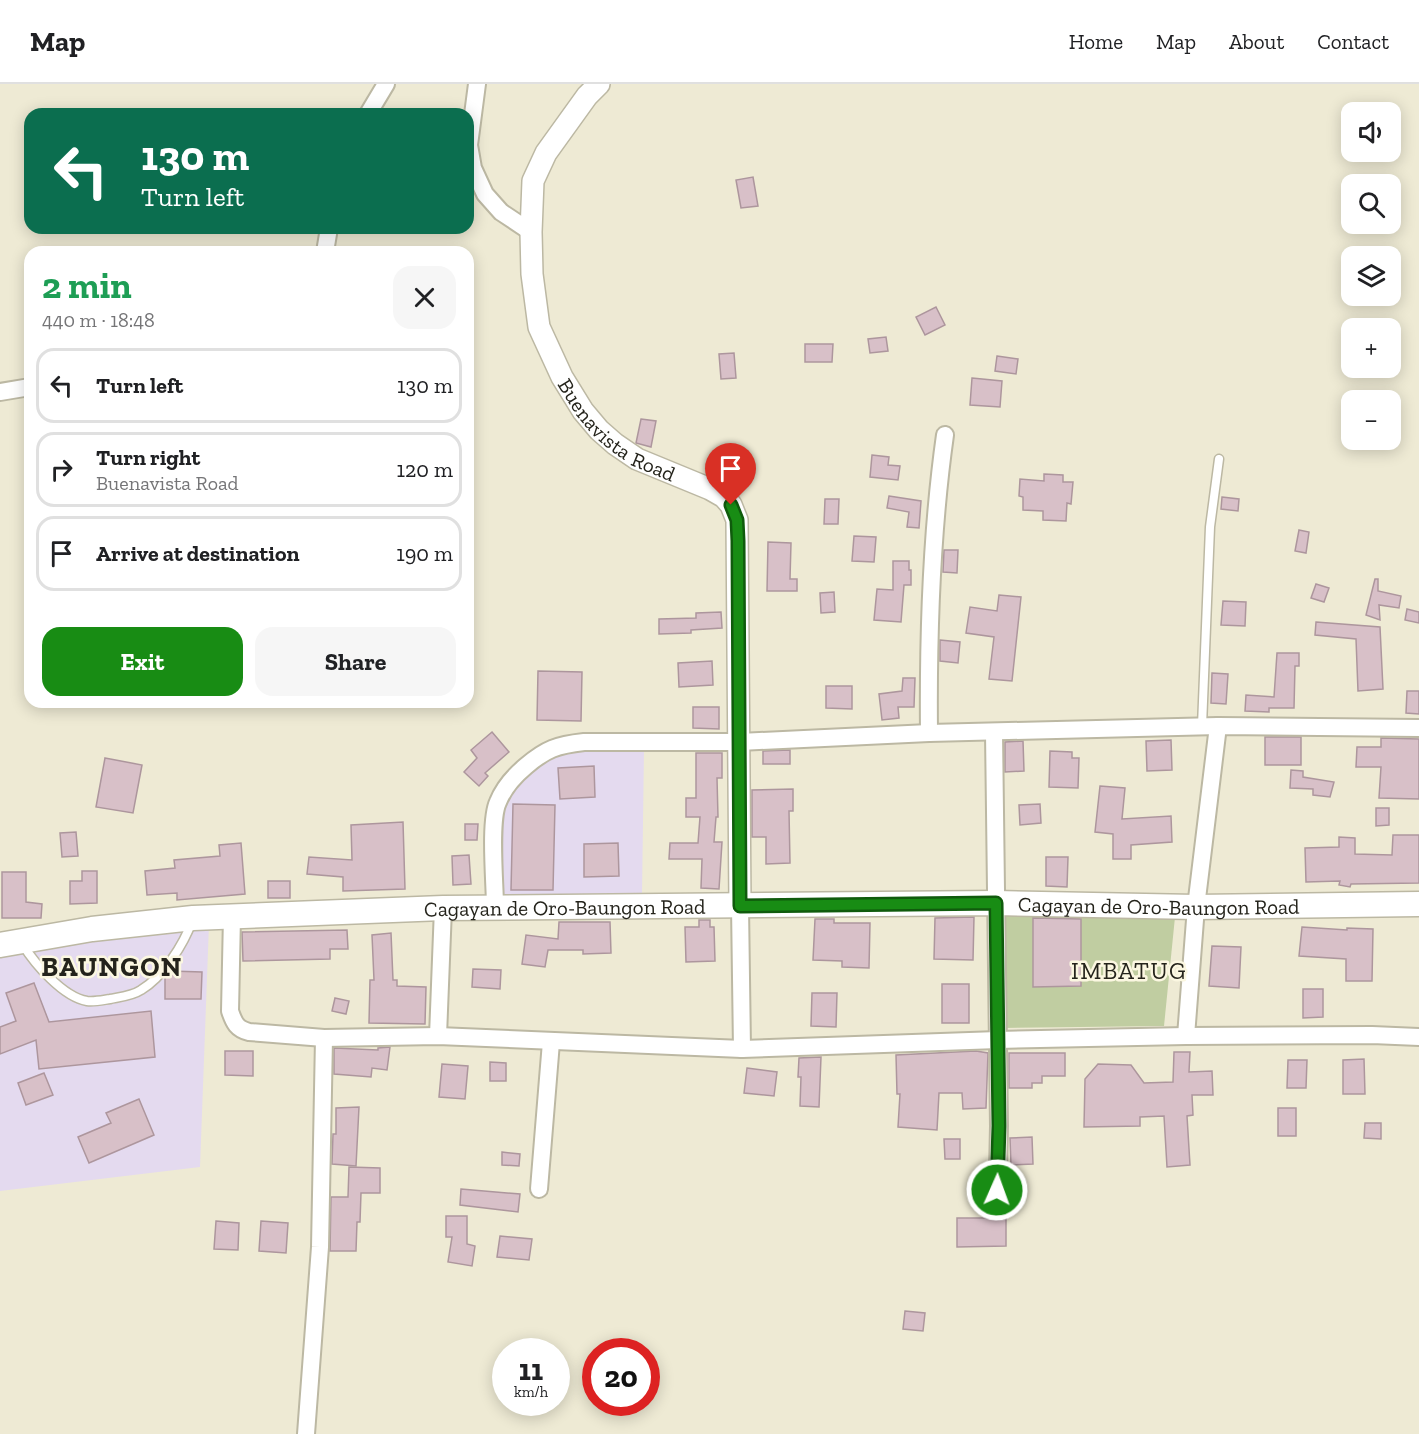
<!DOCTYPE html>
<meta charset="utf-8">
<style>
body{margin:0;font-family:"Zilla Slab",serif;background:#f6f6f6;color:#202124;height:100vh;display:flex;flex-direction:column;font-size:22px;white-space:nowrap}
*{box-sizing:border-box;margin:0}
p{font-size:20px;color:#757577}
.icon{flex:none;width:33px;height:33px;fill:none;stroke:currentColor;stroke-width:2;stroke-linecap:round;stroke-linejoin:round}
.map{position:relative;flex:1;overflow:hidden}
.panel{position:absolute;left:24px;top:162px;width:450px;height:462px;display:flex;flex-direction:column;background:#fff;border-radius:18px;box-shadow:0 3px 15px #0003}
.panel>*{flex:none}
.hud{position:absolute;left:24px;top:24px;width:450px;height:126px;border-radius:18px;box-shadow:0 3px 15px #0003;background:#0b6e4f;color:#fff;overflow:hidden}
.fabs{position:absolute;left:1341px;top:18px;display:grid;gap:12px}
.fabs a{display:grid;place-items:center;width:60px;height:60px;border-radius:12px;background:#fff;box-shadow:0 3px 15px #0003;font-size:30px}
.speed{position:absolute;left:492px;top:1254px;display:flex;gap:12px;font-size:30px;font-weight:700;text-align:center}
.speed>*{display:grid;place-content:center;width:78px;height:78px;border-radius:50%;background:#fff;box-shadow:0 3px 15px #0003;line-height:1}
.speed small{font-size:15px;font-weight:400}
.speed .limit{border:9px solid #d22;background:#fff;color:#111}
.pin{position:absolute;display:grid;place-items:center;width:51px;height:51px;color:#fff;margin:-62px -26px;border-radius:50% 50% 50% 0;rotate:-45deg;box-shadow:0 0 6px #0007}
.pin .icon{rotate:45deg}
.me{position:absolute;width:66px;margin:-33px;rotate:2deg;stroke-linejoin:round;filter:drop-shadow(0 0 4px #0008)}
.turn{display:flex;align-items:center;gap:21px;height:126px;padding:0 18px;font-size:27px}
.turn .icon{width:78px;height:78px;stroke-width:2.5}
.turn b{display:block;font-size:42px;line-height:51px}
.round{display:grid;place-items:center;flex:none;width:63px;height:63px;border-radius:18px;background:#f6f6f6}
.summary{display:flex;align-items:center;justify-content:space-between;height:102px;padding:0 18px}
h1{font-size:36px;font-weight:800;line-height:45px;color:#1e9e55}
.cta{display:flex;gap:12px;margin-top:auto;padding:12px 18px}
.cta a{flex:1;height:69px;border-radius:18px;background:#188c14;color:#fff;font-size:24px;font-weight:800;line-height:69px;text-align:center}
.cta a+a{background:#f6f6f6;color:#202124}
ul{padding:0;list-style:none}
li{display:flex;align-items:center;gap:18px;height:75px;margin:0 12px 9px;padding:0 6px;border:3px solid #e0e0e0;border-radius:18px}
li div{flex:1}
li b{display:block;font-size:22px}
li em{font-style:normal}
header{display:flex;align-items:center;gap:36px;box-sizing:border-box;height:84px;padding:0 30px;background:#fff;border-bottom:2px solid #e0e0e0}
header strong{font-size:28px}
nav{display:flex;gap:33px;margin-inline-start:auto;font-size:21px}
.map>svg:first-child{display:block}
.commercial{fill:#e4daef}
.green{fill:#c0cda1}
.building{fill:#d8c0c8;stroke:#ad969d;stroke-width:1.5}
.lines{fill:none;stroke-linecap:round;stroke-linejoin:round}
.service-casing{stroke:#bcb8a3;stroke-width:11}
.minor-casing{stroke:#bcb8a3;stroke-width:20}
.tertiary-casing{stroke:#bcb8a3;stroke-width:24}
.secondary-casing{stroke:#bcb8a3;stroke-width:27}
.service{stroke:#fff;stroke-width:8}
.minor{stroke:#fff;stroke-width:16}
.tertiary{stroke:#fff;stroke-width:21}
.secondary{stroke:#fff;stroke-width:24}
.route-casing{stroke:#105b0d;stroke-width:15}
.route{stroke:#188c14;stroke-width:10}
.labels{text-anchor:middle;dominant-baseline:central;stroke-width:5;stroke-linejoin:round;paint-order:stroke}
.street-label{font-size:21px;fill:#24231b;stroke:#fbf7e1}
.quarter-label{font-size:24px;letter-spacing:1.5px;fill:#24231b;stroke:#fbf7e1}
.district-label{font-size:27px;font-weight:bold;letter-spacing:1.5px;fill:#24231b;stroke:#fbf7e1}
</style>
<header>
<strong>Map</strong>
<nav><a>Home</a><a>Map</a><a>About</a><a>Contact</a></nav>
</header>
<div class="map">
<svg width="1419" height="1350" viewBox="0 0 1419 1350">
<rect width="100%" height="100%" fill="#eeead4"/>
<g class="commercial">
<polygon points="644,665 642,811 501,812 503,722 517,697 538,680 566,667"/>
<polygon points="209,840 200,1083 0,1107 0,866"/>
</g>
<polygon class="green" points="1005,828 1175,833 1164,942 1003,944"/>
<g class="building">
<polygon points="753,93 758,122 741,124 736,96"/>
<polygon points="936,223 945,241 925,251 916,233"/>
<polygon points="886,253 888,267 870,269 868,255"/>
<polygon points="805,260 833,260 832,278 805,278"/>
<polygon points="734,269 736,294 721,295 719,270"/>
<polygon points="997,272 1018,275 1016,290 995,287"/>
<polygon points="972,294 1002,297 1000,323 970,321"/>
<polygon points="641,335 656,337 651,363 636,359"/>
<polygon points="723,371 738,372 736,392 721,391"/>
<polygon points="872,371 889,373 888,381 900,382 898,396 870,393"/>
<polygon points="1044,390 1063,391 1063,398 1073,398 1071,420 1067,419 1066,437 1043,436 1043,427 1023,426 1023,413 1019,412 1020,395 1044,397"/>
<polygon points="889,412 921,417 919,444 907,443 909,428 887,424"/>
<polygon points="1222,413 1239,415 1238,427 1221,425"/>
<polygon points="825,415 839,415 838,440 824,440"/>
<polygon points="1299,446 1309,448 1306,469 1295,467"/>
<polygon points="854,452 876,453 874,478 852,477"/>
<polygon points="768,458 791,459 790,495 797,495 797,507 767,507"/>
<polygon points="944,466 958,466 957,489 943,488"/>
<polygon points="893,477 909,477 909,486 911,486 911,501 904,501 901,538 874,536 877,505 893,506"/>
<polygon points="1375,495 1378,495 1378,507 1401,512 1399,524 1379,521 1380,536 1366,531"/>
<polygon points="1316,500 1329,504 1324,518 1311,514"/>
<polygon points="834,508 835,528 821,529 820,509"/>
<polygon points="999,511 1021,513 1012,597 989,595 994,553 966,549 970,523 997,527"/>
<polygon points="1223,517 1246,518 1245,542 1221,541"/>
<polygon points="1407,525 1419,528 1419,539 1405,536"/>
<polygon points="721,528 722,544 691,546 691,549 659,550 659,535 696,534 696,529"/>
<polygon points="1316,538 1380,543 1383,605 1358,607 1356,555 1315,551"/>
<polygon points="940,556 960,558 958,579 940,577"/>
<polygon points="1277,569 1299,569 1299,582 1295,582 1294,624 1269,624 1269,628 1245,627 1246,611 1274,613"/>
<polygon points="712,577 713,601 679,603 678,579"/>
<polygon points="538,587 582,588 581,637 537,636"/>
<polygon points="1212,589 1228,590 1226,620 1211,619"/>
<polygon points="903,594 915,594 914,623 898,623 899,634 882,636 879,610 902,607"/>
<polygon points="826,602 852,602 852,625 826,624"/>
<polygon points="1407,607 1419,607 1419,630 1406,629"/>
<polygon points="693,623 719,623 719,645 693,644"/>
<polygon points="492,648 509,668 485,689 488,692 479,702 464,688 477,674 471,666"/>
<rect x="1265" y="653" width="36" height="28"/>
<polygon points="1381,654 1419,655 1419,715 1379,714 1381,683 1356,683 1357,663 1381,663"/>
<polygon points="1171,656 1172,686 1147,687 1146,657"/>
<polygon points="1023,657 1024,687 1005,688 1005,658"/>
<polygon points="790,666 790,680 763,680 763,667"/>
<polygon points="1050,667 1072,668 1072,674 1079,674 1078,704 1049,703"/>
<polygon points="696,669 722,669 722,694 717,694 718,733 716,733 714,758 722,758 719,805 701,804 702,775 669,775 670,759 698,759 700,733 686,733 686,714 696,714"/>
<polygon points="105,674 142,681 133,729 96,723"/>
<polygon points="594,682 595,713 560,715 558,684"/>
<polygon points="1291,686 1303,687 1303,693 1334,698 1330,713 1313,711 1313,705 1290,704"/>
<polygon points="1100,702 1125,704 1122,735 1171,732 1172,758 1131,761 1131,775 1113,775 1113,750 1095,748"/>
<polygon points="793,705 793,727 789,727 790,779 766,780 766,753 752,753 752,706"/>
<polygon points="513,720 555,721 553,806 511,806"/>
<polygon points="1040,720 1041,739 1020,741 1019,721"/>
<polygon points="1376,724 1389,724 1389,741 1376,742"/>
<polygon points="403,738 405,805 343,807 343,793 307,790 309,773 352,776 351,741"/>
<polygon points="465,740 478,740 477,756 465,756"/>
<polygon points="76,748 78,772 62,773 60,749"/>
<polygon points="1393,751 1419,751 1419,799 1351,800 1350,803 1339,801 1340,797 1306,798 1305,764 1339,763 1339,753 1355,754 1355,770 1392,771"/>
<polygon points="241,759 245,810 177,816 177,809 147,811 145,787 175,784 174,776 220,772 219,761"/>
<polygon points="618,759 619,792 584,793 584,760"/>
<polygon points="469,771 471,800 453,801 452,772"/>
<polygon points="1046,773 1068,773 1067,803 1046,802"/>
<polygon points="82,787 97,787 97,819 70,820 70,797 82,797"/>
<polygon points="2,788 26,788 26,818 42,820 41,834 2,834"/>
<rect x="268" y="797" width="22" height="17"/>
<polygon points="974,833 973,876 934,875 935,834"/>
<polygon points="1033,834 1081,835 1081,902 1033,903"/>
<polygon points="815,835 834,835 834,839 870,839 869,884 842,883 842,877 813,876"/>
<polygon points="699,836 710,836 710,843 714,843 715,877 686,878 685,843 699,843"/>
<polygon points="559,838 610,838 611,869 583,870 583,866 548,866 545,883 522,880 526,851 558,855"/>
<polygon points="1302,843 1347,846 1347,844 1373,845 1372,897 1346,897 1346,875 1299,872"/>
<polygon points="347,846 348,865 330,865 330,875 243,877 242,848"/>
<polygon points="391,849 393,896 397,896 397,902 426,903 425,940 369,939 370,896 374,896 372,851"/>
<polygon points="1212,862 1241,863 1239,904 1209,902"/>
<polygon points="473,885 501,886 500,905 472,903"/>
<polygon points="170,887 202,888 201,915 165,915 165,894"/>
<polygon points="34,899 49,938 151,927 155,973 39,985 36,956 0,970 0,943 16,937 6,909"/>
<rect x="942" y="900" width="27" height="39"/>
<polygon points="1303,905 1323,905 1323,933 1303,934"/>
<polygon points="812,909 837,909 836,943 811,942"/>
<polygon points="335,914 349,917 346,930 332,927"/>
<polygon points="390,963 387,986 372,984 371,993 334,990 334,964 378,966 378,964"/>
<polygon points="225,967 253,967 253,992 225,991"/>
<polygon points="976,967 988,969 986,1024 963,1025 962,1009 939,1009 937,1046 898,1043 900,1010 897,1010 896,971"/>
<polygon points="1174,968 1190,968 1189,988 1212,987 1213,1011 1192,1011 1193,1031 1187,1032 1190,1081 1167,1083 1164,1032 1140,1033 1140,1042 1084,1043 1085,995 1098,980 1131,981 1144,999 1173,998"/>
<polygon points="1009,969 1065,969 1065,992 1042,992 1042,999 1032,999 1032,1004 1009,1004"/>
<polygon points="821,973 819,1023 800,1022 801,993 798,993 799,974"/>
<polygon points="1364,975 1365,1010 1343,1010 1343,976"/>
<polygon points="1288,976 1307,976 1306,1004 1287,1004"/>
<polygon points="490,978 506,979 506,997 490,997"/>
<polygon points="442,980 468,982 465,1015 439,1013"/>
<polygon points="747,984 777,988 774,1012 744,1009"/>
<polygon points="44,989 53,1011 26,1021 18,999"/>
<polygon points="139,1015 154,1051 89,1079 78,1053 111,1039 106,1029"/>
<polygon points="359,1023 356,1082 332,1080 333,1050 336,1050 336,1024"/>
<rect x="1278" y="1024" width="18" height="28"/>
<polygon points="1365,1039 1381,1039 1381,1055 1364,1054"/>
<polygon points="1032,1053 1033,1080 1011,1081 1010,1054"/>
<polygon points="944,1055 960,1055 960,1075 945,1075"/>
<polygon points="502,1068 520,1070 519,1082 502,1081"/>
<polygon points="349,1083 380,1084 380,1109 361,1109 360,1138 357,1138 356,1167 330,1167 331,1113 348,1113"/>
<polygon points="461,1105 520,1110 518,1128 460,1121"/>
<polygon points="446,1132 467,1132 467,1160 475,1162 472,1182 448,1178 452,1153 446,1153"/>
<polygon points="957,1134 1006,1134 1006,1162 957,1163"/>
<polygon points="216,1137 239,1139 238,1166 214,1165"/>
<polygon points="261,1137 288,1139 286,1169 259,1167"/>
<polygon points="500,1152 532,1155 529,1176 497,1173"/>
<polygon points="905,1227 925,1229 923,1247 903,1245"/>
</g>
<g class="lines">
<defs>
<g id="service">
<polyline points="1202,642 1210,443 1219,375"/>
<path d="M23 861C35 880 63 913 87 917 94 918 103 916 110 915 120 913 132 912 141 906 163 893 184 860 192 837"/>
<polyline points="997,1126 998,1087"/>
</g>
<g id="minor">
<polyline points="477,0 469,61 473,84 485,110 501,128 531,148"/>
<polyline points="368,30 386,0"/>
<polyline points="325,168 329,144"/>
<polyline points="0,308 30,303"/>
<path d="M929 649C928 549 931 450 945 351"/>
<polyline points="994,649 999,1042 998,1087"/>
<polyline points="740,822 742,965"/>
<path d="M495 823C495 800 489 737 498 718 504 703 514 692 526 682 546 665 557 661 584 658H740L929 649 1218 642 1419 644"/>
<path d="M232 832 230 927C234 939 237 945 249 948L324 954 438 952 742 965 998 956 1186 952 1372 951 1419 953"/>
<polyline points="438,952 443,824"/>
<polyline points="1186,952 1196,823 1218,642"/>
<polyline points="539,1105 551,958"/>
<polyline points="306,1350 320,1163 324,954"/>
</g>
<g id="tertiary">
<path id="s1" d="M599 0 587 12 546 69 533 97 531 148 532 190 539 243 562 293 583 327 599 346 615 360 637 375 710 405 724 413 731 421 737 436 740 822"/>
</g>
<g id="secondary">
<path id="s2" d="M0 861 92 845 193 834 443 824 996 819 1196 823 1419 820"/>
</g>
</defs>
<use href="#service" class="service-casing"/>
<use href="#minor" class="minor-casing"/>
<use href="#tertiary" class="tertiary-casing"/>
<use href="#secondary" class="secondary-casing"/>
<use href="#service" class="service"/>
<use href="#minor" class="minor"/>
<use href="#tertiary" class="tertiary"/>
<use href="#secondary" class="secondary"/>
</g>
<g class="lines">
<defs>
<polyline id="route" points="731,421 737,436 738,457 740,822 996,819 999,1042 997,1106"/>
</defs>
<use href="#route" class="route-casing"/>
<use href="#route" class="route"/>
</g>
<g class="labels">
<g class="street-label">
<text stroke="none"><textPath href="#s1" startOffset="398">Buenavista Road</textPath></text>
<text stroke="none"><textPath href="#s2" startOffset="1161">Cagayan de Oro-Baungon Road</textPath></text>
<text stroke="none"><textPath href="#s2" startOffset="567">Cagayan de Oro-Baungon Road</textPath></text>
</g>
<g class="quarter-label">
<text x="1129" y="886">IMBATUG</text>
</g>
<g class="district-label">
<text x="112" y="883">BAUNGON</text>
</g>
</g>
</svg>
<div class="fabs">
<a><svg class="icon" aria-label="sound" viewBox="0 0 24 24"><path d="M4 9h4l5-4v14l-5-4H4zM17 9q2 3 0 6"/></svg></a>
<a><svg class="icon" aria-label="search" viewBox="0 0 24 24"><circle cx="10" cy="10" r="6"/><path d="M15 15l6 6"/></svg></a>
<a><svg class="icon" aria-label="layers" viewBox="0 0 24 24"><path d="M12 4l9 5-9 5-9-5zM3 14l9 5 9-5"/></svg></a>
<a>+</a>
<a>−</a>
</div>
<div class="speed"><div>11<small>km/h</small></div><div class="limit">20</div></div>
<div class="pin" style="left:731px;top:421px;background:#d93025"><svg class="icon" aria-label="arrive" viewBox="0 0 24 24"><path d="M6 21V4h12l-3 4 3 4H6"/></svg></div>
<svg class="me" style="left:997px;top:1106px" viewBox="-20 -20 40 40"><circle r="17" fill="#188c14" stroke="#fff" stroke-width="3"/><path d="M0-11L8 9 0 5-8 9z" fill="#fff"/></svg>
<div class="hud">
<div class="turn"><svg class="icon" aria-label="left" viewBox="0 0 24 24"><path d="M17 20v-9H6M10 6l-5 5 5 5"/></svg><div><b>130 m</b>Turn left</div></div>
</div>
<section class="panel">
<div class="summary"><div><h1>2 min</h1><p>440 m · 18:48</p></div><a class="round"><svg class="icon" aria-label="close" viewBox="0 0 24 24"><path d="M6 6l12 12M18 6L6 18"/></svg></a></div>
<ul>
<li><svg class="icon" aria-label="left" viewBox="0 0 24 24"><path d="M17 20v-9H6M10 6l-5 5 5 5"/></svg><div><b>Turn left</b></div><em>130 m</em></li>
<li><svg class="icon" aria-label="right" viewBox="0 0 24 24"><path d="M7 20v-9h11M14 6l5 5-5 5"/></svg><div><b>Turn right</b><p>Buenavista Road</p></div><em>120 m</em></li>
<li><svg class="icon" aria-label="arrive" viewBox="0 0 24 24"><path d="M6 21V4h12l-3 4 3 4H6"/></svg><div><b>Arrive at destination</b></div><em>190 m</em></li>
</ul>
<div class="cta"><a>Exit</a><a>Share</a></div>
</section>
</div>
